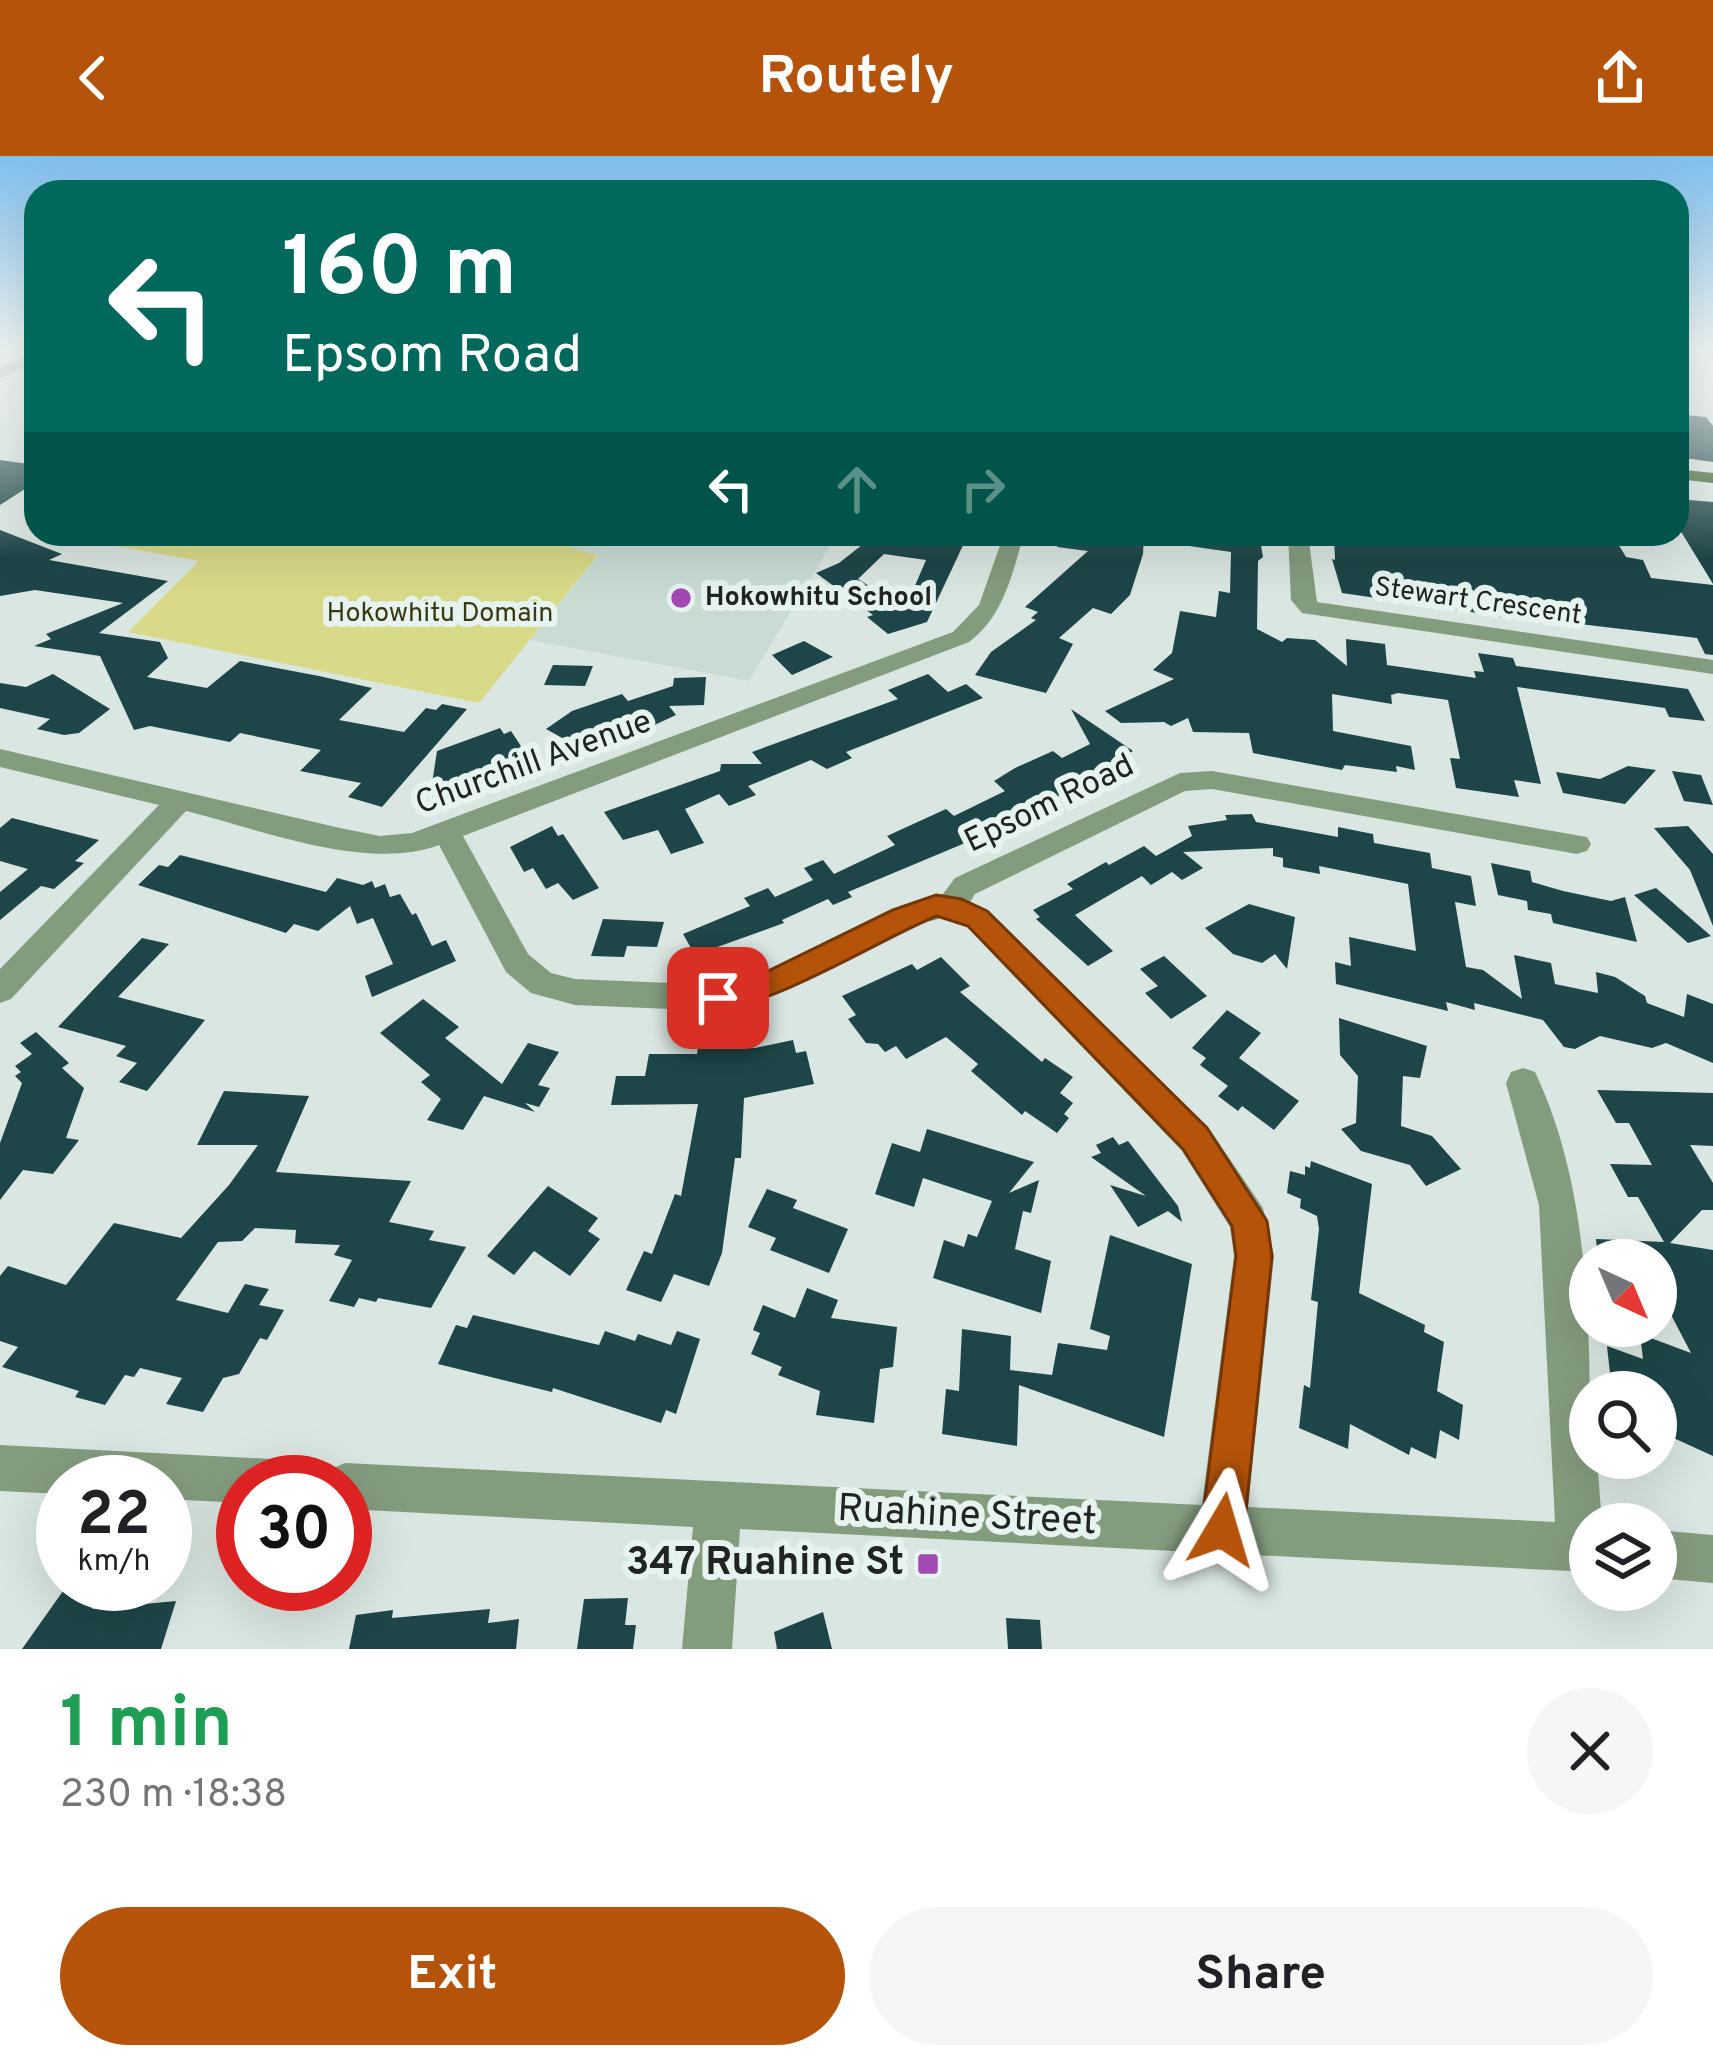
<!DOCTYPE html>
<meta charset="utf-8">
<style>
body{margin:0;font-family:Overpass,sans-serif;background:#f6f6f6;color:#202124;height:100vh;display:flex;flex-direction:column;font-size:45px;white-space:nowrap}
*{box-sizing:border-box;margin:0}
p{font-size:39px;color:#757577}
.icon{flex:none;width:66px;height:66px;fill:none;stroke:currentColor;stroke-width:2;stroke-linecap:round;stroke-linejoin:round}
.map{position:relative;height:1493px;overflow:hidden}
.sheet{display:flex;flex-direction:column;background:#fff;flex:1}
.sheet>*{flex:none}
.banner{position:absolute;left:24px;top:24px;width:1665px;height:366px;border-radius:36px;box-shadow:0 12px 48px #0002;background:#00695c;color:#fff;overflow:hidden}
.needle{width:78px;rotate:136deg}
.buttons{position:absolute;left:1569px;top:1083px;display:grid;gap:24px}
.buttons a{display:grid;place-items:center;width:108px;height:108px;border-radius:50%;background:#fff;box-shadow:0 12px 48px #0002;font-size:60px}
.speed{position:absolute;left:36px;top:1299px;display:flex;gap:24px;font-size:60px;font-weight:700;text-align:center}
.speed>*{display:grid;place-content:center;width:156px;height:156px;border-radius:50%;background:#fff;box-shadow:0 12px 48px #0002;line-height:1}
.speed small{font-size:30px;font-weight:400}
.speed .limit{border:18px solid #d22;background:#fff;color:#111}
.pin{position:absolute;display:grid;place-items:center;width:102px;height:102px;color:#fff;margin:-51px;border-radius:24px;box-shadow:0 6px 18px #0006}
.me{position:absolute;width:132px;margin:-66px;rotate:7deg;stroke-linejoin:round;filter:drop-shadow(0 0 9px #0008)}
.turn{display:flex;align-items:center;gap:42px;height:252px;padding:0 60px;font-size:54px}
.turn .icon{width:156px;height:156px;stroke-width:2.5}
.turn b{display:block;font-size:84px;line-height:102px}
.lanes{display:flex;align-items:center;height:114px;padding:0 60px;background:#0003;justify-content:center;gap:60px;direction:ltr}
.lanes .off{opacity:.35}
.round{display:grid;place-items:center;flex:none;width:126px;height:126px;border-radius:63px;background:#f6f6f6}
.summary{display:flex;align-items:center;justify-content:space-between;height:204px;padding:0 60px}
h1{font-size:72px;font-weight:700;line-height:90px;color:#1e9e55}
.primary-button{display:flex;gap:24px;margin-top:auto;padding:24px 60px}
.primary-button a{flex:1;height:138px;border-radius:72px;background:#b45309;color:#fff;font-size:48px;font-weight:700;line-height:138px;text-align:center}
.primary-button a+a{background:#f6f6f6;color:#202124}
header{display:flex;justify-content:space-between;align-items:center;height:156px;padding:0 60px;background:#b45309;color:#fff;font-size:54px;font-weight:700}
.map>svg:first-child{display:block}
.built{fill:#c8dcd4}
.green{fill:#d9da88}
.building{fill:#1e4648;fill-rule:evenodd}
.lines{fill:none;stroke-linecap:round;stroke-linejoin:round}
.minor{fill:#849c7e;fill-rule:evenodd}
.major{fill:#36612a;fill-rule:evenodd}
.route{fill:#b45309;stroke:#753606;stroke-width:3}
.poi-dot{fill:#a349b4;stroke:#e7f3ee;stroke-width:4.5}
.labels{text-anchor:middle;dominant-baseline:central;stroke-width:12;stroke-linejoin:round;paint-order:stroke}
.far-poi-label{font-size:27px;font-weight:bold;fill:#202523;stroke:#e7f3ee;text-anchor:start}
.far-street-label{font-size:27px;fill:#202523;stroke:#e7f3ee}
.far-park-label{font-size:27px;fill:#3a3913;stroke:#e7f3ee}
.street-label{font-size:33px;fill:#202523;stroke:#e7f3ee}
.near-street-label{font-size:39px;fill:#202523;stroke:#e7f3ee}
.near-poi-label{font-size:39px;font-weight:bold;fill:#202523;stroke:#e7f3ee;text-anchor:end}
</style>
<header><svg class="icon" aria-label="back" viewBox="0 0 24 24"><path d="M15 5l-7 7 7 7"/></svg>Routely<svg class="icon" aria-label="share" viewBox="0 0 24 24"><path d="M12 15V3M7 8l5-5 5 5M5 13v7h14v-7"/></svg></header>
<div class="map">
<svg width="1713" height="1493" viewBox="0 0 1713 1493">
<rect width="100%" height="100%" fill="#dae6e1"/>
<polygon class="built" points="581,378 837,378 749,525 530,484 598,400 567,391"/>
<polygon class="green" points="51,378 581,378 568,391 598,399 479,547 128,476 199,405"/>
<g class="building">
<polygon points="1677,258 1706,261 1713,270 1713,306 1677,301"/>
<polygon points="0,304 36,309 36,326 0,349"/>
<polygon points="1677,343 1713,346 1713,428 1677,369"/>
<polygon points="0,374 62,398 49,404 168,425 99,477 160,486 168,502 147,521 207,532 240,505 319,520 372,532 339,564 404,576 426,552 436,554 442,548 467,553 382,651 348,641 361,627 300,615 321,594 240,577 230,586 150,570 134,574 100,500 34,490 51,483 46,478 123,447 35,434 0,440"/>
<path d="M876 378H911L941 386 943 380 966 383 927 466 888 478 867 461 873 459 816 417 839 407ZM884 398 926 404 905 453 858 423Z"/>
<polygon points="1058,378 1144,378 1143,398 1130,439 1111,458 1093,452 1059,482 1073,488 1046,537 975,519 991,496 1036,464 1031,462 1038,456 1025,451 1088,395 1057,391"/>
<polygon points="1190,378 1259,378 1263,401 1258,405 1257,473 1282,486 1287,482 1315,484 1347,510 1346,483 1385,488 1387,509 1476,522 1474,515 1484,516 1478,497 1513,502 1516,510 1688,533 1705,565 1669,561 1665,552 1517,531 1541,628 1514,624 1519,641 1456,632 1450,602 1460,603 1448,544 1398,537 1391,539 1392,548 1332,538 1333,575 1411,590 1415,614 1396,610 1397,616 1345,609 1342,614 1253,597 1249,577 1193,576 1188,562 1171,570 1164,566 1121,567 1105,555 1174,523 1153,514 1172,497 1180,455 1216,461 1219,435 1230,437 1231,396 1189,390"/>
<polygon points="1360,378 1440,383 1438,378 1527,378 1590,385 1587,378 1612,378 1626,401 1643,404 1651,422 1713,429 1713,499 1705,498 1697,482 1538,463 1539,466 1342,437 1332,403 1335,404 1334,380 1360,383"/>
<polygon points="804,485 833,501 792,519 772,499"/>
<polygon points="553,509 593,510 585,530 544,529"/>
<polygon points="53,518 110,553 79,577 64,579 37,573 50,563 0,552 0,527 26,531"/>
<polygon points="928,518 948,536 966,528 983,542 846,596 852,602 827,613 811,604 748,630 756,639 729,650 719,638 685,653 704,687 671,698 658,674 623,684 604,656 720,615 721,608 762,608 752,596 898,543 888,534"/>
<polygon points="706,521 704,549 669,550 676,559 635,578 624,563 600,580 593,577 575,589 546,573 572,555 622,538 628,545 673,530 674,522"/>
<polygon points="1071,553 1133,595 1122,601 1126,604 989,677 848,736 852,741 833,749 828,743 782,764 784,767 695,799 683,778 750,750 744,742 768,732 775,741 813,724 804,712 823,704 834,718 895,689 887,680 946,653 954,660 1005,635 994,625 1015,612 1053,595 1062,602 1090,588"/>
<polygon points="500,572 504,578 511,575 534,610 467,636 430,641 437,595"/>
<polygon points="1628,610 1656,614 1625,648 1563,637 1556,616 1600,623"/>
<polygon points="1672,615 1701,619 1713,649 1684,645"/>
<polygon points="1252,658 1256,666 1338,681 1338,671 1373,678 1374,687 1430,697 1432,712 1471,720 1476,750 1455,746 1466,811 1483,814 1522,843 1514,799 1551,807 1555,828 1598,837 1596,816 1615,821 1645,840 1647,847 1684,861 1687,838 1713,848 1713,907 1666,887 1652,892 1600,880 1575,893 1564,891 1543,864 1474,847 1475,854 1446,846 1448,855 1336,828 1335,806 1351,810 1349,781 1416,795 1408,728 1319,710 1320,718 1283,711 1283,702 1273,700 1273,692 1183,696 1203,712 1182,724 1172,716 1151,729 1142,720 1075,759 1113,795 1088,810 1036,763 1040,761 1033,754 1073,733 1067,728 1106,706 1109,709 1144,690 1156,700 1192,680 1188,670 1227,664 1225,659"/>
<polygon points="12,662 99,684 75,705 84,707 54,733 41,730 0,764 0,736 28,713 0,705 0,672"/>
<polygon points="552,670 558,680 563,678 599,732 573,744 558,727 546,733 533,712 524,716 510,691"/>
<polygon points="1688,670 1713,698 1713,770 1690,714 1654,672"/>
<polygon points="180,699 326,736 337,722 363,729 372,725 375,732 385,728 390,741 400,738 412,759 416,757 432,790 446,784 456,805 372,841 365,820 393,808 373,762 357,768 350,750 318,775 294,768 286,777 138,729 159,709 168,711"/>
<polygon points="1491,707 1530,715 1532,726 1563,735 1611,745 1625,741 1637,786 1553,767 1551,758 1528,754 1527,745 1498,739"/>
<polygon points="1656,732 1711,780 1688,787 1634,739"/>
<polygon points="1249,748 1295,761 1287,813 1275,798 1262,807 1233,798 1205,772"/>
<polygon points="603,763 664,766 657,791 627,790 624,801 591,800"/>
<polygon points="142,782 169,788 118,841 205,864 147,935 119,926 137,907 116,900 126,890 58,871"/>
<polygon points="1164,800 1207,840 1171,863 1145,837 1158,830 1140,813"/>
<polygon points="941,801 970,830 960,836 1042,906 1045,902 1073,921 1060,937 1073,947 1064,958 1069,962 1057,977 1025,955 1022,959 971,915 978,908 946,881 906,903 896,890 885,896 878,888 866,887 848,863 856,859 842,840 912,808 917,814"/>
<polygon points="423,843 459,871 445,882 502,928 528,887 559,896 538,929 550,932 539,951 525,947 535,956 484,940 463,974 427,964 441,943 421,926 430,919 380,877"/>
<polygon points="1227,854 1261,877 1239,902 1299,945 1274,974 1242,950 1238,955 1218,940 1228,930 1200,909 1206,902 1192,892"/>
<polygon points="1339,862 1427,890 1420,922 1403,920 1401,970 1432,980 1461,1013 1426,1030 1410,1009 1361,995 1341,973 1356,967 1358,920 1340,899"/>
<polygon points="36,876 69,907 62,912 84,932 66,982 79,984 53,1018 23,1014 0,1044 0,987 22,927 15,920 21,916 15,910 32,898 20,887"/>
<polygon points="793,884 796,897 806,895 814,928 744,942 741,1002 735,1002 722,1097 709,1130 674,1118 661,1146 626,1134 644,1095 652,1098 675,1038 681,1040 698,948 611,949 616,920 645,920 649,898 697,898 698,891 755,892"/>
<polygon points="1597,934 1713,937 1713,990 1690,989 1713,1027 1713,1054 1702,1054 1670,1087 1713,1094 1713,1300 1656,1274 1656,1236 1612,1236 1607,1190 1643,1203 1640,1178 1691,1197 1656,1130 1656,1104 1598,1104 1596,1083 1664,1086 1638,1041 1628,1041 1610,1008 1652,1009 1629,967 1616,967"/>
<polygon points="224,935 309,940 276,1016 411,1025 389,1066 434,1075 429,1084 466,1091 431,1152 378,1142 376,1146 359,1142 354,1151 329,1145 352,1104 334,1099 340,1089 295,1087 296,1074 255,1072 242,1085 218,1086 176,1144 228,1157 245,1128 269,1133 259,1149 284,1154 267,1184 260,1182 239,1218 223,1222 203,1256 166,1248 182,1222 140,1212 134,1221 125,1219 105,1249 75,1241 79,1235 2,1211 18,1191 0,1185 0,1120 8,1110 66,1129 114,1067 181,1082 229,1029 258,989 197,989"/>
<polygon points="927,973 1034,1006 1009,1037 1039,1024 1031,1057 1023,1055 1015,1093 1051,1105 1041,1157 933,1122 944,1084 964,1091 968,1078 977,1081 992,1045 923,1022 914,1051 875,1038 892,987 920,996"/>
<polygon points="1113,981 1119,989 1128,985 1178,1050 1182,1066 1168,1055 1138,1071 1110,1029 1146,1040 1091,1001 1101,997 1096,989"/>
<polygon points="1311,1005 1372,1028 1359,1137 1425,1169 1424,1176 1444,1186 1437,1235 1463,1249 1459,1284 1440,1274 1436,1303 1411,1291 1409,1299 1350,1268 1348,1293 1299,1272 1304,1229 1310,1232 1318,1146 1311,1144 1319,1073 1317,1060 1300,1052 1301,1043 1287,1037 1290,1015 1305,1019 1305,1010 1310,1012"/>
<polygon points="548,1030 598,1062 588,1075 600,1083 570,1120 534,1095 514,1119 487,1100"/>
<polygon points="767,1033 797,1044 793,1052 848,1073 829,1117 770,1094 776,1082 748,1071"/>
<polygon points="1110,1079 1192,1108 1164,1281 1019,1229 1017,1290 942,1278 946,1233 959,1235 962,1173 1011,1180 1010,1214 1052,1219 1058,1187 1107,1194 1110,1180 1090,1173"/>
<polygon points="807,1132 838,1144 831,1162 897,1171 893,1211 880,1213 874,1267 816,1259 820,1235 778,1219 782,1211 751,1198 760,1177 753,1174 763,1149 795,1162"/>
<polygon points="473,1159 599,1189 605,1175 635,1185 638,1178 671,1189 677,1175 700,1183 676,1258 666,1254 661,1267 553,1232 552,1236 438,1208 456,1169 467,1172"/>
<polygon points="68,1428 83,1428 103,1437 92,1453 176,1445 161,1493 22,1493"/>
<polygon points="628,1442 625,1469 636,1469 633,1493 577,1493 584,1443"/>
<polygon points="490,1453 488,1467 519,1463 516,1493 349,1493 356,1459 393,1454 392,1462"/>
<polygon points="823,1456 832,1493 777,1493 774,1476"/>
<polygon points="1006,1462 1040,1464 1042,1493 1008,1493"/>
</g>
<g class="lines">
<g class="minor">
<polygon points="1700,193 1713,193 1713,204"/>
<polygon points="36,197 36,207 0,222 0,211"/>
<path d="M1004 378H1024C1012 418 1004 460 969 486L463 680 528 798 551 817 575 823 718 829 763 816 892 753 943 738 955 722 1180 617 1212 615 1587 681 1591 688 1587 695 1577 698 1212 633 1185 635 975 738 970 746 989 755 1208 971 1263 1052 1274 1100 1248 1351 1555 1366 1539 1049 1506 927 1511 916 1523 912 1535 916C1591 1034 1590 1176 1590 1302H1597L1602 1368H1590V1416L740 1373 732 1493H682L693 1371 345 1353V1326H324L329 1314 345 1307 1202 1349 1234 1100 1230 1071 1182 995 967 771 947 761 914 769 782 836 718 855 575 849 531 837 506 816 439 689C367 716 259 673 186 655L11 843 0 847V813L159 649 0 611V593L340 672 380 680 412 677 953 476 979 449Z"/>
<polygon points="1288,378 1308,378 1317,446 1713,504 1713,518 1302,457 1291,444"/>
<polygon points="0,1289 272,1303 288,1310 295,1326 243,1326 243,1347 165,1343 165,1326 63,1326 63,1338 0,1335"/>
<polygon points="1656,1374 1713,1379 1713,1427 1656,1422"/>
</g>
<polygon class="major" points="1677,313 1713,317 1713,327 1677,323"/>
</g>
<linearGradient id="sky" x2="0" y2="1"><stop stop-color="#80bfed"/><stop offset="0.48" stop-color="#eef4f2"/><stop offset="1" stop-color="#eef4f2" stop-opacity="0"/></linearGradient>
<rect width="1713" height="402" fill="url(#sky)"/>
<path class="route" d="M936 739 961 743 987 755 1207 972 1267 1065 1272 1100 1244 1374 1237 1389 1222 1396 1207 1389 1201 1374 1236 1100 1232 1070 1183 993 968 770 937 760C888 778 751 865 707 850L703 842 707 833 764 817 893 754Z"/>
<g class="poi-dot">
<circle cx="681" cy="442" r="12"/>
<rect x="916" y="1396" width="24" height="24" rx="6"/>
</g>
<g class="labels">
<g class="far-poi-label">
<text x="705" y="442">Hokowhitu School</text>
</g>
<g class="far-street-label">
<text transform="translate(1478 446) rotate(8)">Stewart Crescent</text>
</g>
<g class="far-park-label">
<text x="440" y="458">Hokowhitu Domain</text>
</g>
<g class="street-label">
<text transform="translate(534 608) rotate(-20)">Churchill Avenue</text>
<text transform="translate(1050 649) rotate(-26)">Epsom Road</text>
</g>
<g class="near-street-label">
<text transform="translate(967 1361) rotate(3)">Ruahine Street</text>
</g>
<g class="near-poi-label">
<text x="904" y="1408">347 Ruahine St</text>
</g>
</g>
</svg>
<div class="buttons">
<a><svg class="needle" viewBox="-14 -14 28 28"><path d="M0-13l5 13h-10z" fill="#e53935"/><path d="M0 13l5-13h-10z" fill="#757577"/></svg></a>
<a><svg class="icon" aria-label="search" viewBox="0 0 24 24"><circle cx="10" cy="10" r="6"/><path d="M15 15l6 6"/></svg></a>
<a><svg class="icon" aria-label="layers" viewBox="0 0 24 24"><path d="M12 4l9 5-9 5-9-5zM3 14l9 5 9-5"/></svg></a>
</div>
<div class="speed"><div>22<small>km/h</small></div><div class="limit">30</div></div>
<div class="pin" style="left:718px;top:842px;background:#d93025"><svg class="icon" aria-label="arrive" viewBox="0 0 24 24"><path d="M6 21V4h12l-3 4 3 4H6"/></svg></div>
<svg class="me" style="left:1222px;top:1374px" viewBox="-20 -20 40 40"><path d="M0-17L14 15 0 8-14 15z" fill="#b45309" stroke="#fff" stroke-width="4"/></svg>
<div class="banner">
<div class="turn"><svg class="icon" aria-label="left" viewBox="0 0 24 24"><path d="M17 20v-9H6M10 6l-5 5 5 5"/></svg><div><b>160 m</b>Epsom Road</div></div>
<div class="lanes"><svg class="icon" aria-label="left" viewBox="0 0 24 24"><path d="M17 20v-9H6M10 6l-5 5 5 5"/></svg><svg class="icon off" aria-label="ahead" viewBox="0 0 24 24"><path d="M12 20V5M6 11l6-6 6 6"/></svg><svg class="icon off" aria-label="right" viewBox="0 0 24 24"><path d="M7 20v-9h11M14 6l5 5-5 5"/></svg></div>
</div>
</div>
<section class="sheet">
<div class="summary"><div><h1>1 min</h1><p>230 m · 18:38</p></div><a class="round"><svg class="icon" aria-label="close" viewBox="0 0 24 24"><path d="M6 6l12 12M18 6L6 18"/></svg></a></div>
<div class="primary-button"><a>Exit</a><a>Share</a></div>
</section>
